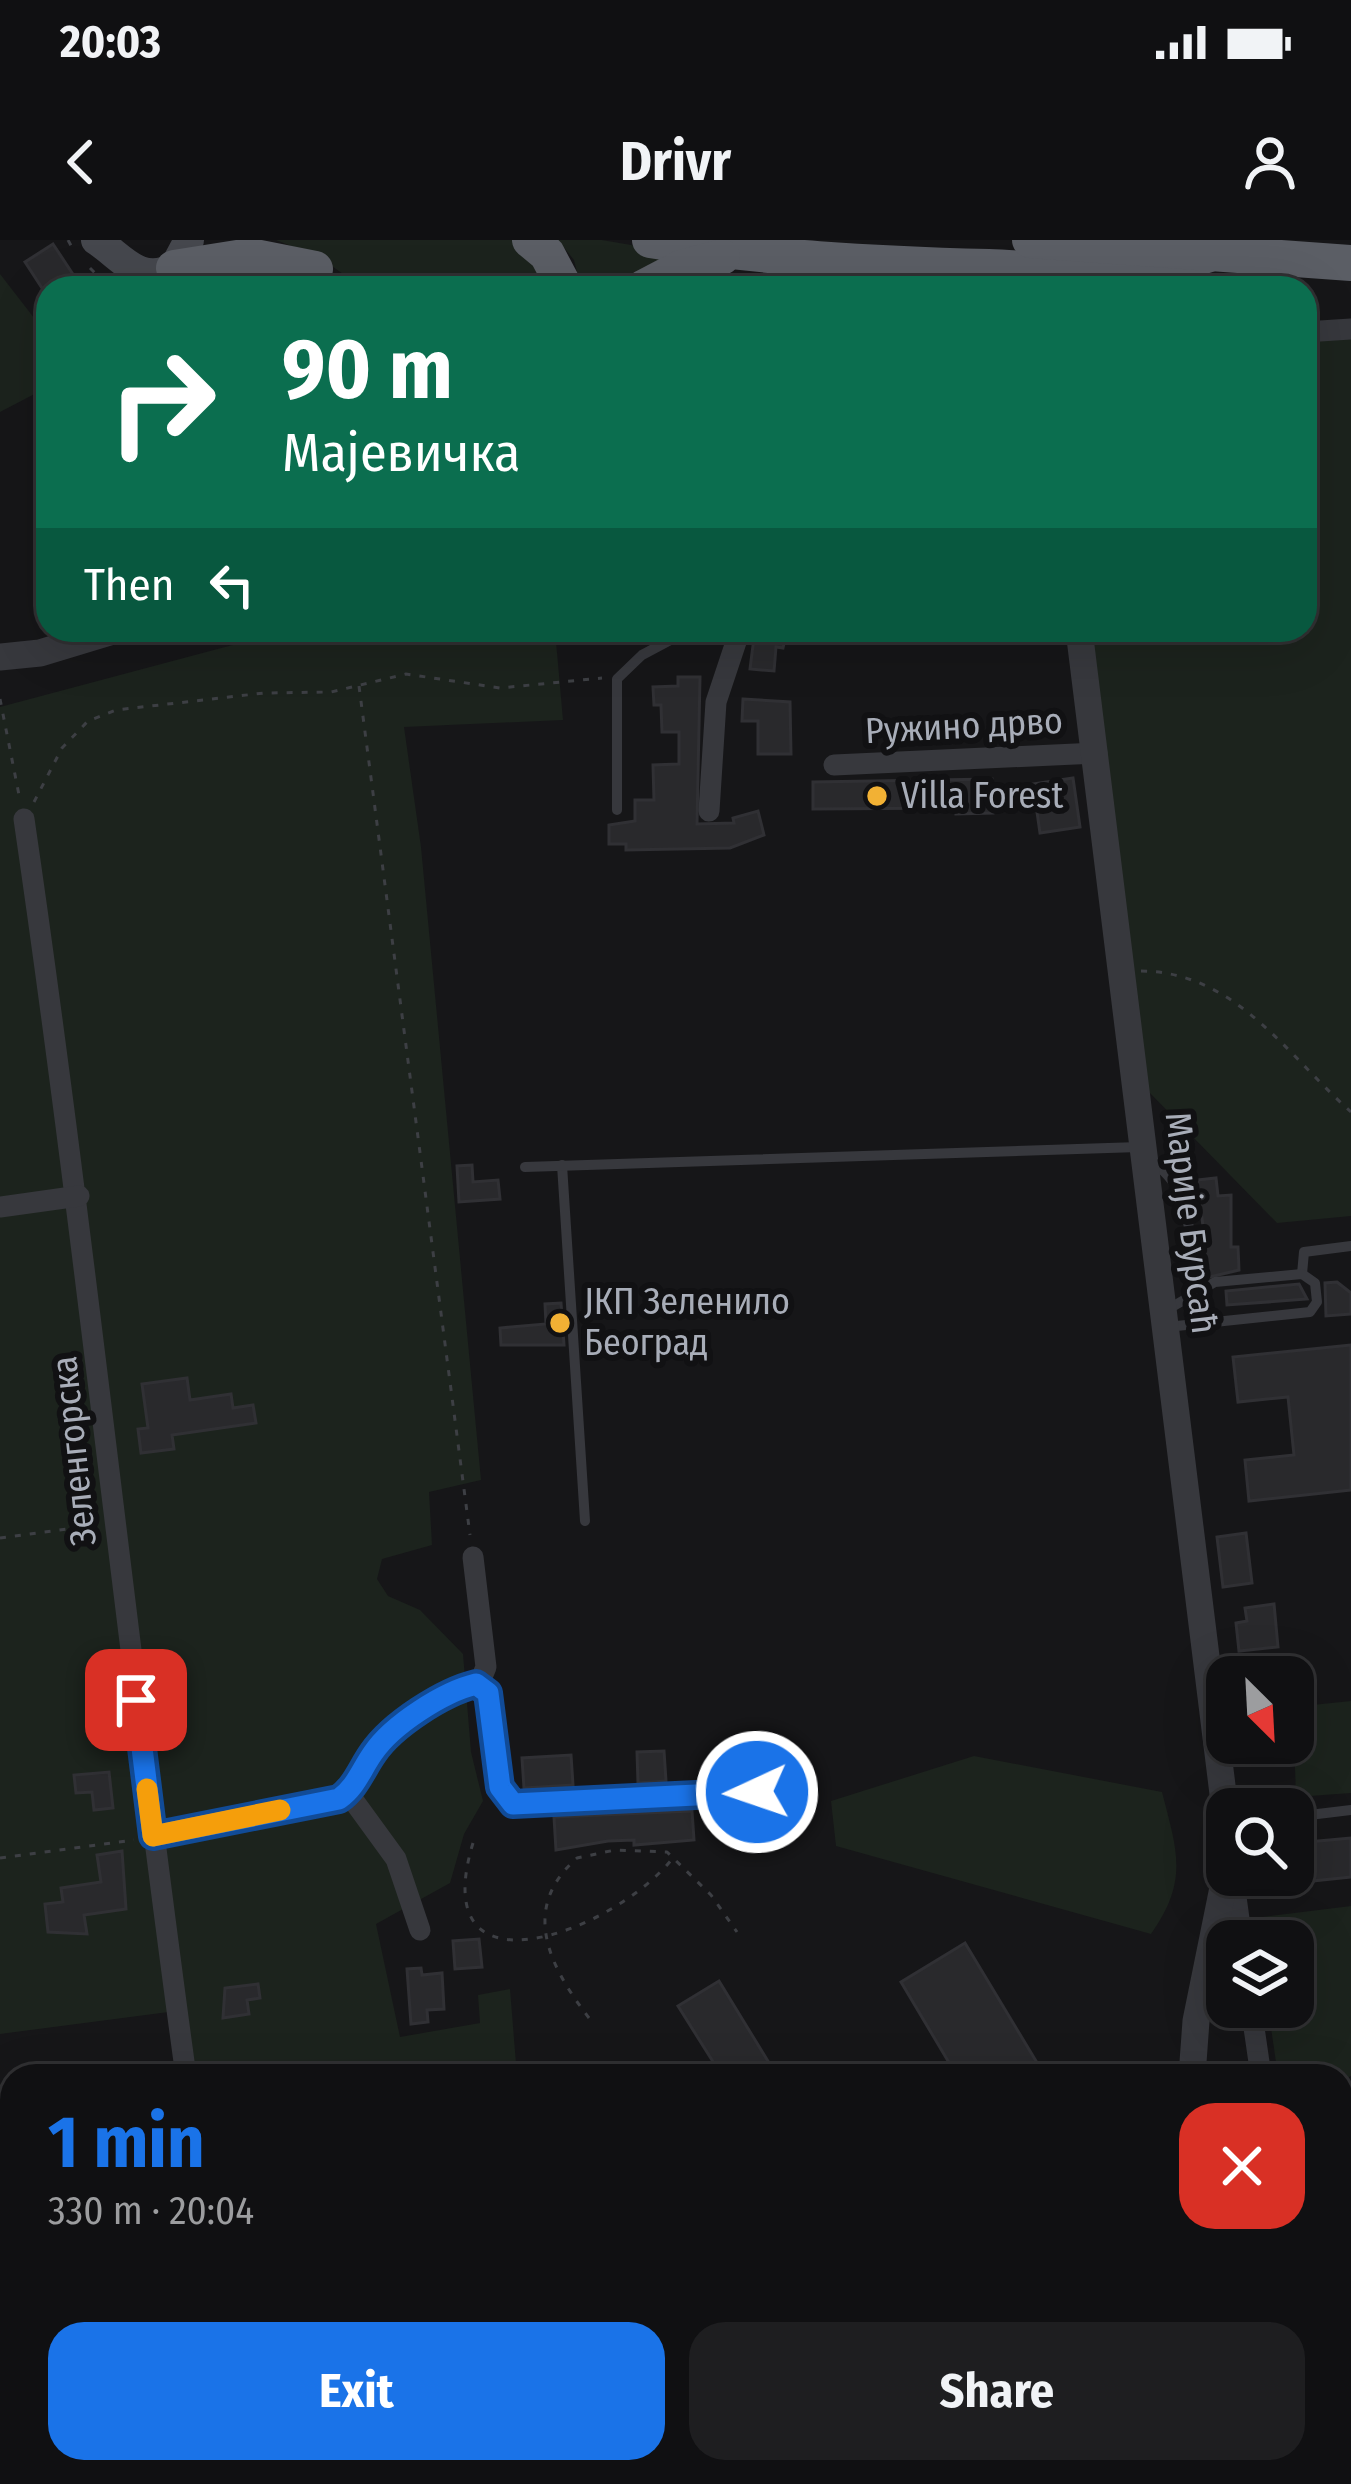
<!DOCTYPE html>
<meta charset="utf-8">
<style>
body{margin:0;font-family:"Fira Sans Condensed",sans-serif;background:#1e1e20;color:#f1f3f6;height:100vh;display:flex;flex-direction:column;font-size:45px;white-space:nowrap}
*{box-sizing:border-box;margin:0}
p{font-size:39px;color:#9c9d9f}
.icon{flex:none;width:66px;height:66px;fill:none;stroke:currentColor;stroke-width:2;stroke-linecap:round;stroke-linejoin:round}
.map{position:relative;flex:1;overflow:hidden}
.side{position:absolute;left:0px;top:1824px;width:1353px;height:420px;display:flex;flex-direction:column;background:#101012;border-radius:36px 36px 0 0;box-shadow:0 12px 48px #0002,0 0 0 3px #303032}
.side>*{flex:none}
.guide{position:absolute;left:36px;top:36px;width:1281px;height:366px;border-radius:36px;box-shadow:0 12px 48px #0002,0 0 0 3px #303032;background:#0b6e4f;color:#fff;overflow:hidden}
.needle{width:78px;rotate:156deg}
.buttons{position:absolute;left:1206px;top:1416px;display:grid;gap:24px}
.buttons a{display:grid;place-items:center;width:108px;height:108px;border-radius:24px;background:#101012;box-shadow:0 12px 48px #0002,0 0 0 3px #303032;font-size:60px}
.pin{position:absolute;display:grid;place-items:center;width:102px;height:102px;color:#fff;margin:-51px;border-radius:24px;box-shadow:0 6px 18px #0006}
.me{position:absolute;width:132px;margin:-66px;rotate:267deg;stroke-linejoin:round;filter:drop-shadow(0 0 9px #0008)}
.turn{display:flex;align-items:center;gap:42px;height:252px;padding:0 48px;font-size:54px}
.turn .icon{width:156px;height:156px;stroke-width:2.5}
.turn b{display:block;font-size:84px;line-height:102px}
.then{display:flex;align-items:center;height:114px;padding:0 48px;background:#0003;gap:24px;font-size:45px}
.round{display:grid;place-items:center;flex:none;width:126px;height:126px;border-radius:36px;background:#1e1e20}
.headline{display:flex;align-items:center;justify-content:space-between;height:204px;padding:0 48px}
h1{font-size:72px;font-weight:700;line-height:90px;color:#1a73e8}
.primary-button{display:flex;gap:24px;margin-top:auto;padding:24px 48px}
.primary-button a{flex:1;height:138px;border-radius:36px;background:#1a73e8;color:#fff;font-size:48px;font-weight:700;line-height:138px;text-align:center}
.primary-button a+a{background:#1e1e20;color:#f1f3f6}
.status{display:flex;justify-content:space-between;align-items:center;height:84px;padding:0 60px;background:#101012;direction:ltr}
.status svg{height:33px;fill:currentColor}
header{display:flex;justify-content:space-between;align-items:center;height:156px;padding:0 48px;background:#101012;font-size:54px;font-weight:700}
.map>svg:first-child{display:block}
.green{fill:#1c231d}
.building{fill:#29292c;stroke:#303034;stroke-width:3}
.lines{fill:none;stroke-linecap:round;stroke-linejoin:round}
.path{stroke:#3d3f44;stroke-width:3;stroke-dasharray:6 9;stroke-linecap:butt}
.service{stroke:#37383d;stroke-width:10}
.minor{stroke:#37383d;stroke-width:21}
.tertiary{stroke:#37383d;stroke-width:27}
.secondary{stroke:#45474d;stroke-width:30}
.trunk{stroke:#5b5e65;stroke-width:36}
.route-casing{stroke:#114b97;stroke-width:30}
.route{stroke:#1a73e8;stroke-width:21}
.slow{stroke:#f59e0b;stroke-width:21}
.poi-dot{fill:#f2b134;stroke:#111113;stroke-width:4.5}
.labels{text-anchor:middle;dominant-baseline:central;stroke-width:12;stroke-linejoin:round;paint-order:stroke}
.street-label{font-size:36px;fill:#a8adb8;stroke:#111113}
.poi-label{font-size:36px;fill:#a8adb8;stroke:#111113;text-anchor:start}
</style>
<div class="status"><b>20:03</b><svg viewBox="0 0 49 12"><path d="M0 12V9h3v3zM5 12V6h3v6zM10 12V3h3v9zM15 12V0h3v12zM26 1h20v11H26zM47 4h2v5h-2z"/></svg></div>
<header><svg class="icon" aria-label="back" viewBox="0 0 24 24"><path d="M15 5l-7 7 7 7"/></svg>Drivr<svg class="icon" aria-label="person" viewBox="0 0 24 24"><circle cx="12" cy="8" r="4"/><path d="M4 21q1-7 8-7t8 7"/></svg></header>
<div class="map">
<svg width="1351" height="2244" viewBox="0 0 1351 2244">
<rect width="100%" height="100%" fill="#161618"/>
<g class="green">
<polygon points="276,0 513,0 554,48 363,48 319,17"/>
<polygon points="558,0 602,0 677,13 620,48 581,48 574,20"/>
<polygon points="0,34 48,96 48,147 0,172"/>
<polygon points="1305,92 1351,92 1351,976 1277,983 1148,851 1080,390 1305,390"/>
<polygon points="289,390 555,390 563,480 404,487 421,607 481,1240 429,1252 432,1305 382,1319 377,1339 388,1356 420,1370 463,1414 471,1512 483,1561 464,1594 450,1643 376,1684 400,1797 480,1783 478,1755 510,1749 517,1836 195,1836 184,1770 0,1794 0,467"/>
<polygon points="1351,1461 1351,1553 1296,1557 1293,1467"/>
<path d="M974 1516 1162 1552C1177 1611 1189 1640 1151 1694L836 1606 831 1561Z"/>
<polygon points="1351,1666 1351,1836 1341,1841 1341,1836 1278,1836 1268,1767 1293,1767 1293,1701 1258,1701 1254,1678"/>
<polygon points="1162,2232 1328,2232 1306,2244 1148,2244"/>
</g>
<g class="building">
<polygon points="53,4 82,48 42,48 25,22"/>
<polygon points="755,390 787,390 783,408 776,407 774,431 750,429"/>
<polygon points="678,437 700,437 697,584 734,583 733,578 758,571 764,595 730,608 626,610 626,604 609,604 609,585 635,581 635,560 654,560 653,525 679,524 679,492 662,492 661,465 654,465 653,447 678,446"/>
<polygon points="743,459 790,462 791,514 758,514 758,481 742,481"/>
<polygon points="1073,538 1080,587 1040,593 1033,544"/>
<polygon points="992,539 993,573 956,574 956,568 813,569 813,542"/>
<polygon points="472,925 473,942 498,940 500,959 459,962 457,926"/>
<polygon points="1216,938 1218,956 1231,955 1231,1007 1238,1007 1239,1030 1201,1039 1200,1010 1206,1009 1197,940"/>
<polygon points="1337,1042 1351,1053 1351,1074 1326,1076 1325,1043"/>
<polygon points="1299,1044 1307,1059 1227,1065 1226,1051"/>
<polygon points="561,1063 564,1105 501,1105 500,1088 546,1084 545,1064"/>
<polygon points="1351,1105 1351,1250 1249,1261 1245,1220 1294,1215 1288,1157 1238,1162 1233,1117"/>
<polygon points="187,1138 190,1160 231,1154 233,1168 253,1165 256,1183 172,1195 174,1209 141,1213 138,1189 148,1188 142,1144"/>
<polygon points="1246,1293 1252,1343 1223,1347 1217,1297"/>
<polygon points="1274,1364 1278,1407 1239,1411 1236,1383 1247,1381 1245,1368"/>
<polygon points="664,1511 666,1541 638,1543 637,1512"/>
<polygon points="571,1515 573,1545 524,1548 522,1518"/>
<polygon points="109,1532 113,1568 94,1570 92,1552 76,1553 74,1535"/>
<polygon points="751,1567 752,1597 720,1598 720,1569"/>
<polygon points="692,1571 694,1600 634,1605 634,1600 608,1601 556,1610 554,1577"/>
<polygon points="1305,1585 1307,1602 1351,1598 1351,1637 1293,1643 1293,1587"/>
<polygon points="122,1611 126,1669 84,1675 87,1694 48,1692 45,1664 63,1662 61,1648 101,1642 97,1615"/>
<polygon points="479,1699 482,1727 455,1729 453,1701"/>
<polygon points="965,1703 1045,1836 957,1836 901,1742"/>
<polygon points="421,1728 422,1735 442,1733 444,1769 427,1770 428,1782 411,1784 407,1729"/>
<polygon points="719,1741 777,1836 722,1836 678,1766"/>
<polygon points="258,1744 260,1758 247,1760 249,1774 223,1778 225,1748"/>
</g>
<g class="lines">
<g class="path">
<polyline points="68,0 75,13"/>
<polyline points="90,28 110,48"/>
<polyline points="359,446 470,1295"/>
<polyline points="0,459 20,560"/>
<polyline points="34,562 62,508 88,481 116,470 264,453 331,452 406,434 500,448 602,438"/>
<path d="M1141 731C1236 732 1286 814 1351 872"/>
<polyline points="0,1298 96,1285"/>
<path d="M473 1603C424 1764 614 1692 672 1619"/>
<polyline points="0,1618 134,1600"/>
<path d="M589 1778C550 1727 519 1669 577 1618L615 1610 667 1612 711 1655 737 1692"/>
</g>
<g class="service">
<polyline points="617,570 617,439 642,415 689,390"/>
<path d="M1152 922C1198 952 1188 1003 1192 1053"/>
<polyline points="562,925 585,1281"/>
<polyline points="525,927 1139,907"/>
<polyline points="1302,1034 1304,1012 1351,1006"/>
<polyline points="1165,1071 1215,1042 1302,1034 1315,1043 1317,1062 1310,1072 1167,1087"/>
<polyline points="1293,1577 1351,1570"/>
<polyline points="0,1927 12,1926"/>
<polyline points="806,2232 813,2244"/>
<polyline points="706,2244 726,2232"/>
</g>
<g class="minor">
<polyline points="1305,92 1351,89"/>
<polyline points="834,525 1097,513"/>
<polyline points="709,571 716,462 740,390"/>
<path d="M24 579C85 997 128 1417 186 1836"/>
<polyline points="0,967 79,956"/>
<polyline points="473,1317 486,1427 479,1444"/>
<polyline points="348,1553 396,1619 420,1690"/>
<path d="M153 1596 339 1559C356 1547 361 1530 373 1513 392 1485 443 1452 476 1444L488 1453 500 1547 513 1564 757 1552"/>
<polyline points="1233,1635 1242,1701"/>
<polyline points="1251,1767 1261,1836"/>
<polyline points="1341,2000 1351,1994"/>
<polyline points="1341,2062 1351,2051"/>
<polyline points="242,2232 244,2244"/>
<polyline points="601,2232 603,2244"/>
<polyline points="827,2244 846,2232"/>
<polyline points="1088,2244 1100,2232"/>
</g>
<g class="tertiary">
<polyline points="1079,390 1227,1586"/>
<polyline points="0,417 40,413 116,390"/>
<polyline points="1192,1836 1196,1781 1227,1628"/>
<polyline points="1341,2180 1351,2200"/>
</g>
<path class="secondary" d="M96 0C123 18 139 45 174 28L189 0"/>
<g class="trunk">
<polyline points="530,0 547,14 565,48"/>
<path d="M650 0C762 18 875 24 989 27 1063 30 1135 39 1207 15"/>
<polyline points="1030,0 1351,23"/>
<polyline points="174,28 250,16 315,29"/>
<polyline points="643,48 681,28 722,17"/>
</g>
</g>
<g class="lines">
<defs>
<path id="route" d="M136 1460 153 1596 339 1559C356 1547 361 1530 373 1513 392 1485 443 1452 476 1444L488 1453 500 1547 513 1564 757 1552"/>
</defs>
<use href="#route" class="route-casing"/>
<use href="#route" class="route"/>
<polyline class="slow" points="147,1549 153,1596 280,1570"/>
</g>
<g class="poi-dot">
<circle cx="877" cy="556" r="12"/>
<circle cx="560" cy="1083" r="12"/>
</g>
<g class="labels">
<g class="street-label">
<text transform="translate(964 486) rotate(-3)">Ружино дрво</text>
<text transform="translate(1191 983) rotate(83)">Марије Бурсаћ</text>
<text transform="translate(74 1211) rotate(-96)">Зеленгорска</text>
</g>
<g class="poi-label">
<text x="901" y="556">Villa Forest</text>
<text x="584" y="1062">ЈКП Зеленило<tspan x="584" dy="41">Београд</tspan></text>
</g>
</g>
</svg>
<div class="buttons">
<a><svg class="needle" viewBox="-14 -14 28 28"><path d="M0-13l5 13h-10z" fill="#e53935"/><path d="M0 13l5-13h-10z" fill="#9c9d9f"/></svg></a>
<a><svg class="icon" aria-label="search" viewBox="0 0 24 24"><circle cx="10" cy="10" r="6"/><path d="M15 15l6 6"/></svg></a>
<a><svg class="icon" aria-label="layers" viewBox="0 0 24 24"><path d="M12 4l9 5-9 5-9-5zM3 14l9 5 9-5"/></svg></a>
</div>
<div class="pin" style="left:136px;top:1460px;background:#d93025"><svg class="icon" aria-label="arrive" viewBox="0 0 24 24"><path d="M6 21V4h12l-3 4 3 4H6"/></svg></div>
<svg class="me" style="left:757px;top:1552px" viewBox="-20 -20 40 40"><circle r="17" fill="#1a73e8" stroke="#fff" stroke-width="3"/><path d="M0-11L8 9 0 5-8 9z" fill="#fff"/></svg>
<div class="guide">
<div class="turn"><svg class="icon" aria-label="right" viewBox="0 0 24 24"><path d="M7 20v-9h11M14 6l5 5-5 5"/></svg><div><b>90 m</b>Мајевичка</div></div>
<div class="then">Then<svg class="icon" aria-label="left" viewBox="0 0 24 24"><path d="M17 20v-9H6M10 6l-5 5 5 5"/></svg></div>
</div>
<section class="side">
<div class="headline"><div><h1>1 min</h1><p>330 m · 20:04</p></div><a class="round" style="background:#d93025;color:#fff"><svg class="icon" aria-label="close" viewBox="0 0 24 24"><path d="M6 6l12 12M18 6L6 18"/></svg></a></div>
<div class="primary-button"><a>Exit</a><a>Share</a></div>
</section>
</div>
